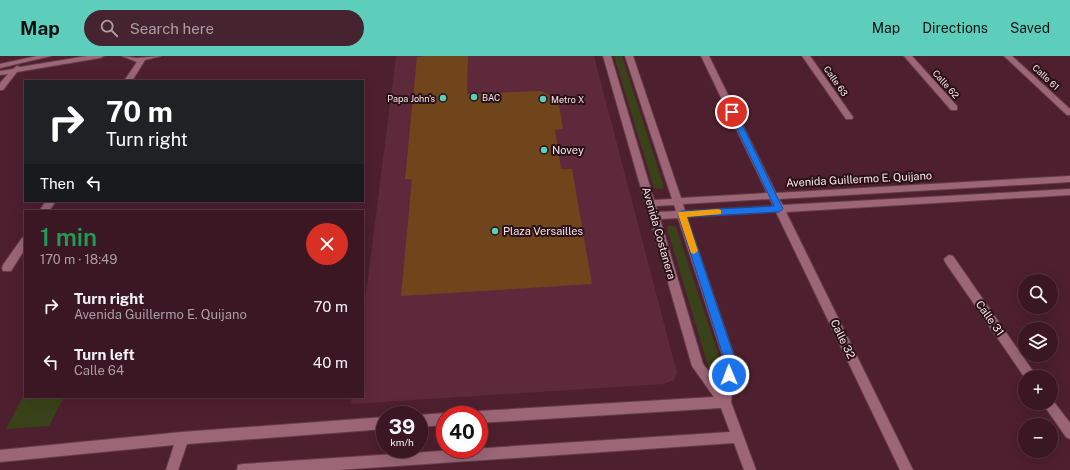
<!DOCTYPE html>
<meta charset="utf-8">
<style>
body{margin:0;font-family:"Public Sans",sans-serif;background:#452430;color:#f1f3f6;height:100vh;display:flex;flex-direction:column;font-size:15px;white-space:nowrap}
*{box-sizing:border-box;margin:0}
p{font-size:13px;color:#ab9fa6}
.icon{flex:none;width:22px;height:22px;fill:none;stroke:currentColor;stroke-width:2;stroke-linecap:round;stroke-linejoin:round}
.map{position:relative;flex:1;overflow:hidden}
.drawer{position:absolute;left:24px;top:154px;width:340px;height:188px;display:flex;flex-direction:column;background:#3a1723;border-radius:0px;box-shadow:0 4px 16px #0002,0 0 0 1px #543641}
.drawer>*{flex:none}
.hud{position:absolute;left:24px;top:24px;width:340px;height:122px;border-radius:0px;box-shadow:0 4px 16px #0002,0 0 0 1px #543641;background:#202124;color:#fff;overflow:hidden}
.tools{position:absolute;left:1018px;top:218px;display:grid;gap:8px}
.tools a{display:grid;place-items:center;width:40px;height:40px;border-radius:50%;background:#3a1723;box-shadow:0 4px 16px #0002,0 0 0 1px #543641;font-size:20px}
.speed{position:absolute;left:376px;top:350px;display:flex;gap:8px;font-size:20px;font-weight:700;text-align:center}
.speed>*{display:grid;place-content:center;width:52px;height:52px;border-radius:50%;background:#3a1723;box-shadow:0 4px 16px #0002,0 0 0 1px #543641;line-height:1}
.speed small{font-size:10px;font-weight:400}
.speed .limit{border:6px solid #d22;background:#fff;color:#111}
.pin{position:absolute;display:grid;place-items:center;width:34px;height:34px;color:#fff;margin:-17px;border:2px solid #fff;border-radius:50%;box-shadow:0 1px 4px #0007}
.me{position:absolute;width:44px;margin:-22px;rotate:359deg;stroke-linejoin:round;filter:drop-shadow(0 0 3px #0008)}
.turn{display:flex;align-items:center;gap:14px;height:84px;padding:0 16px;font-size:18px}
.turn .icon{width:52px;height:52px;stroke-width:2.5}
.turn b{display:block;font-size:28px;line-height:34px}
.then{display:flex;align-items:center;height:38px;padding:0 16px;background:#0003;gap:8px;font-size:15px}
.round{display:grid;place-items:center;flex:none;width:42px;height:42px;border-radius:21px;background:#452430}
.head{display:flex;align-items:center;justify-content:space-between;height:68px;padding:0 16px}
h1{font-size:24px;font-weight:600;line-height:30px;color:#1e9e55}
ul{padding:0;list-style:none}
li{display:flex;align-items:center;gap:12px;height:56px;padding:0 16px}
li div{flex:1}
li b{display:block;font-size:15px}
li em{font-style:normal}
header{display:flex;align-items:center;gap:24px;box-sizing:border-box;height:56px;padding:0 20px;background:#5ccebb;color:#111}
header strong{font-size:19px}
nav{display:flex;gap:22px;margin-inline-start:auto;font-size:14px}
.search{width:280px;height:36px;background:#452430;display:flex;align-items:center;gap:10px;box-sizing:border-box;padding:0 14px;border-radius:22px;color:#ab9fa6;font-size:15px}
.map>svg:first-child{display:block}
.built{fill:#5e293b}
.green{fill:#394218}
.building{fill:#71451c}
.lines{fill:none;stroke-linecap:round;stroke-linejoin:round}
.minor-casing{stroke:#633c4a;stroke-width:2}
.minor{fill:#9c6676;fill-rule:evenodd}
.route{fill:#1a73e8;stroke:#114b97}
.slow{fill:#f59e0b}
.poi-dot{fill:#5ccebb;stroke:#271218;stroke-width:1.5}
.labels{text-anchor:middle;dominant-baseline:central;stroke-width:4;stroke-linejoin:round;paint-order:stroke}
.far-street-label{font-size:9px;fill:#ffe5ec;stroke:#271218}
.far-poi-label{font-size:9px;fill:#ffe5ec;stroke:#271218;text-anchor:start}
.poi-label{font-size:11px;fill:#ffe5ec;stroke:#271218;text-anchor:start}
.street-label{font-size:11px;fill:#ffe5ec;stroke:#271218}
</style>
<header>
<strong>Map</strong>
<div class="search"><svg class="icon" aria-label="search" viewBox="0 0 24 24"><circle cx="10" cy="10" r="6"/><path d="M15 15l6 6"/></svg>Search here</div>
<nav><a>Map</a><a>Directions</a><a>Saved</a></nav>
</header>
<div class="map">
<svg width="1070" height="414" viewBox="0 0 1070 414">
<rect width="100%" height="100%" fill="#4e1f2f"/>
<polygon class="built" points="396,0 594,0 677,317 674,324 664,328 351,348 352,341 363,341 363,262"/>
<g class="green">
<polygon points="614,0 622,0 664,131 662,133 654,132"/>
<polygon points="668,169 676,171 723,312 721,316 714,316 709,313 667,172"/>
<polygon points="25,337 25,341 64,341 49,370 6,373"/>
</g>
<polygon class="building" points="424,0 468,0 467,38 541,35 558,43 563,73 555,74 561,113 572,113 592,228 401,240 412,123 405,123 417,1"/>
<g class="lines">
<defs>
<g id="minor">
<polygon points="37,0 51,0 0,12 0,8"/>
<polygon points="87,0 104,0 100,2 17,16 3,34 0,34 0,27 8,18 0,19 0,15 13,13 17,10 20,11"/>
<polygon points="122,0 137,2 161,0 145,4 132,25 124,25 137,6"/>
<path d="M603 0H611L654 144 672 143 625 0H633L681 142 767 137 701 0H709L776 137 1070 120V126L779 143 783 149 1070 133V139L786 156 913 414H900L776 156 687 161 736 305 731 346 756 414H744L734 387 338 414H237L238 409 243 408 730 376 721 352 479 367V359H474L479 355 714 341 692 310ZM770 143 773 150 685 155 683 148ZM674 149 676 155 658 156 656 150ZM678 162 724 305 721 331 703 308 660 163Z"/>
<polygon points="802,0 810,0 853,61 852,63 846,63"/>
<polygon points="904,0 912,0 957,50 957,54 951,54"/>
<polygon points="1004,0 1012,0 1070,53 1070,59 1067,59"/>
<polygon points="46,145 56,145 49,155 39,155"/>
<polygon points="25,181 25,193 11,215 3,215 2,212 3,209 22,182"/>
<polygon points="949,199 953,200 1037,321 1025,322 945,206 944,203"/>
<polygon points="1051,342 1070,367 1070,383 1066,381 1045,351 1043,347 1051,347"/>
<polygon points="445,357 449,359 445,359 445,369 419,371 419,359"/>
<polygon points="385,361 385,373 187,388 178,414 166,414 174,389 0,406 0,394 182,376"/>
</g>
</defs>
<use href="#minor" class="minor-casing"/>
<use href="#minor" class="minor"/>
</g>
<polygon class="route" points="730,54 736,56 783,153 779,156 687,161 736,306 732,322 729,324 725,322 723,319 725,306 678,158 682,155 774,150 729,56"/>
<polygon class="slow" points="718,153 721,154 721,158 687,161 698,195 694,198 691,197 678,158 679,156"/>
<g class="poi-dot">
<circle cx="474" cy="41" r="4"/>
<circle cx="443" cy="42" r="4"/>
<circle cx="543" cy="43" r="4"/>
<circle cx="544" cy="94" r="4"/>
<circle cx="495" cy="175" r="4"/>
</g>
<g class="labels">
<g class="far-street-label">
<text transform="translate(1046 21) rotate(43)">Calle 61</text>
<text transform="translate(836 25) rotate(55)">Calle 63</text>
<text transform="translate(946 28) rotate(48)">Calle 62</text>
</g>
<g class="far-poi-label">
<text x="482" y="41">BAC</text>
<text x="435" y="42" text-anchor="end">Papa John's</text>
<text x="551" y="43">Metro X</text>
</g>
<g class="poi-label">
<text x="552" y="94">Novey</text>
<text x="503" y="175">Plaza Versailles</text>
</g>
<g class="street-label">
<text transform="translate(859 123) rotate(-3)">Avenida Guillermo E. Quijano</text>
<text transform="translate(659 177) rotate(74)">Avenida Costanera</text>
<text transform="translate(990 262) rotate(55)">Calle 31</text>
<text transform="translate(843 283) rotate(64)">Calle 32</text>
</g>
</g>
</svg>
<div class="tools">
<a><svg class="icon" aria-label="search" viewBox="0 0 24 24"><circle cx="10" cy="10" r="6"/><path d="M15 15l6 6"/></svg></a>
<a><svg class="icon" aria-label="layers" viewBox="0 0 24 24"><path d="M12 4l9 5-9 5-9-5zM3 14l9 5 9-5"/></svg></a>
<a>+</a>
<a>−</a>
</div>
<div class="speed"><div>39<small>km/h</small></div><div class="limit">40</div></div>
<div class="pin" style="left:732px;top:56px;background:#d93025"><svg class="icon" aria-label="arrive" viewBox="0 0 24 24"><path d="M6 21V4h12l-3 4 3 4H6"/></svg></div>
<svg class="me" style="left:729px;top:319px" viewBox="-20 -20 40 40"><circle r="17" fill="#1a73e8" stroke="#fff" stroke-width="3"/><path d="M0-11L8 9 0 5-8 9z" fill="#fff"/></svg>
<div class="hud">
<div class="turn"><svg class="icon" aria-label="right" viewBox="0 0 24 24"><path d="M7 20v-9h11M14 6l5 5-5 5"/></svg><div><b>70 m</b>Turn right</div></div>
<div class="then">Then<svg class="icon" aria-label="left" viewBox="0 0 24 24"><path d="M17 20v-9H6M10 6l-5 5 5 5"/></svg></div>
</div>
<section class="drawer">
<div class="head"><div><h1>1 min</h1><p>170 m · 18:49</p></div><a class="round" style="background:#d93025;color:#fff"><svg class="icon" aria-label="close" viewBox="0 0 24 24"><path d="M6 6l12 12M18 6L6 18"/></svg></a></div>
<ul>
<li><svg class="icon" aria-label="right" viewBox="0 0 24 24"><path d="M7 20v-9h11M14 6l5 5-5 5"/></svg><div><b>Turn right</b><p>Avenida Guillermo E. Quijano</p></div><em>70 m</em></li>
<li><svg class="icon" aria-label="left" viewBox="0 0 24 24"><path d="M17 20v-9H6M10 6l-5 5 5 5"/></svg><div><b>Turn left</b><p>Calle 64</p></div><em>40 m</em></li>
</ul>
</section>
</div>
